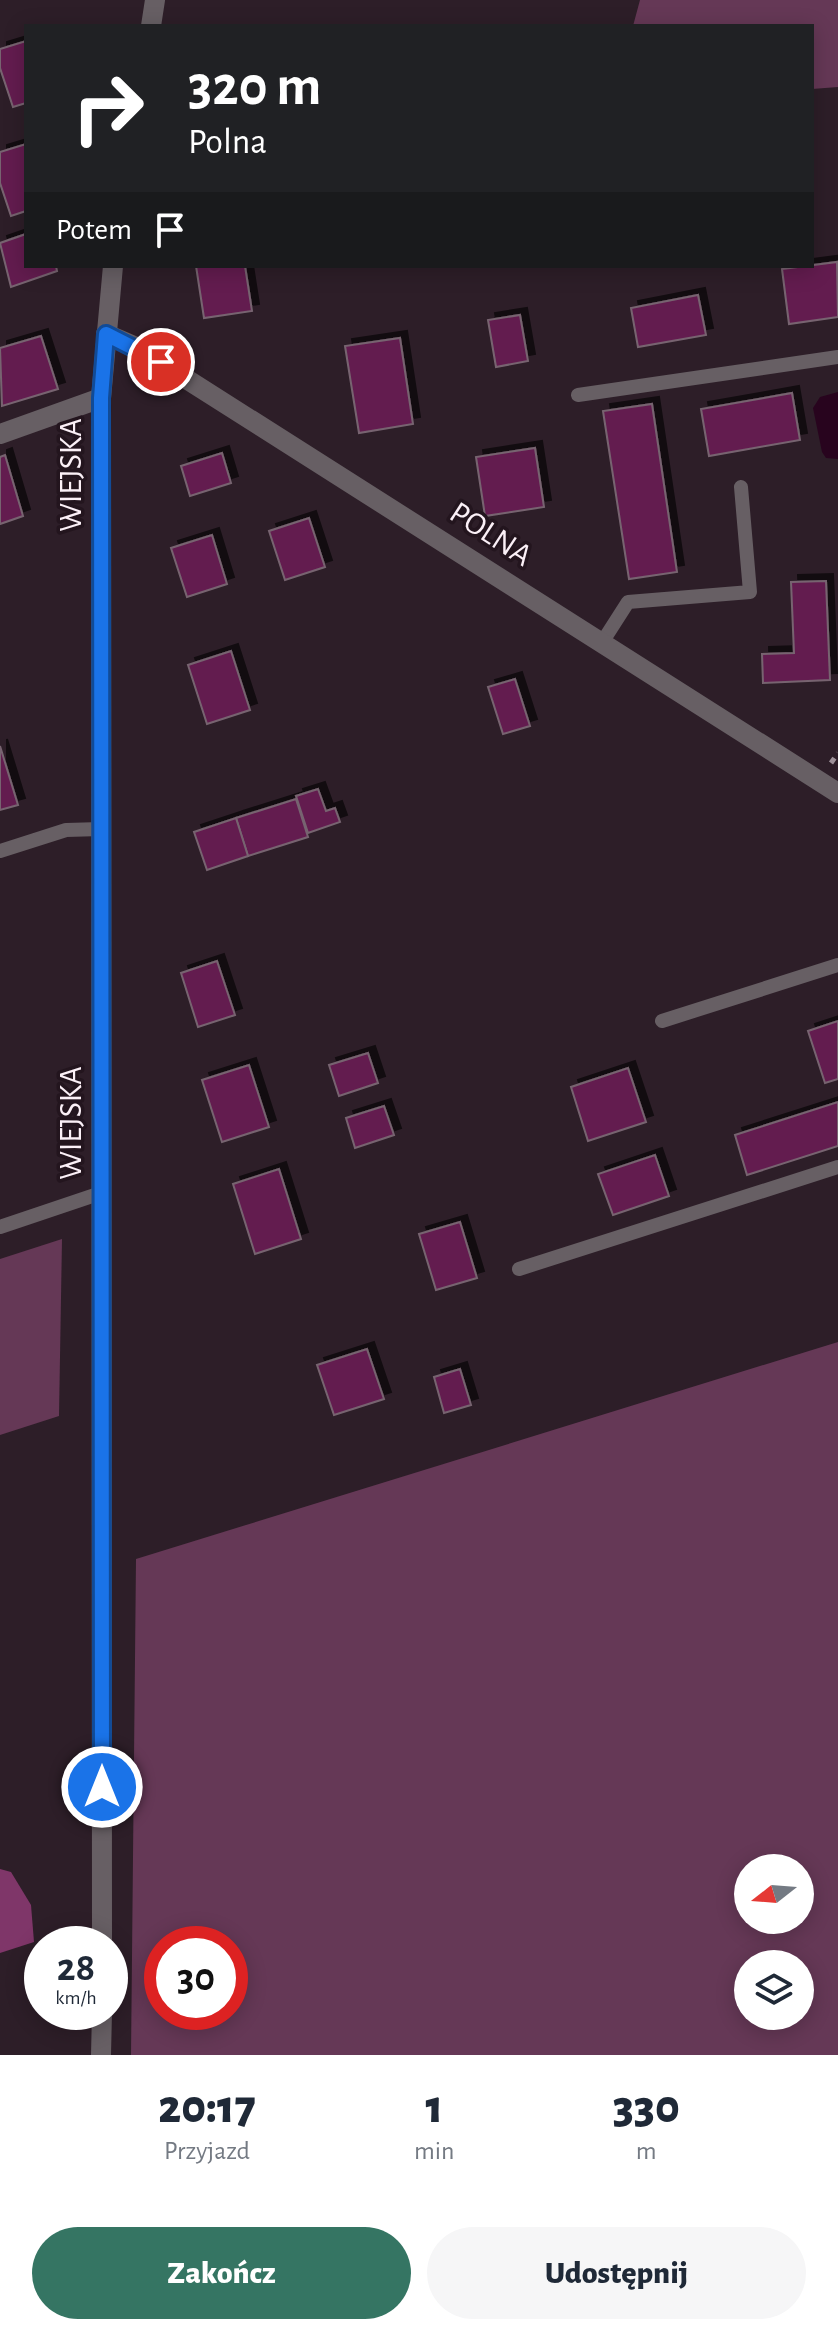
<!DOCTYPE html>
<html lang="pl">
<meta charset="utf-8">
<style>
body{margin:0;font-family:"Alegreya Sans",sans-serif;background:#f6f6f7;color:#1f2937;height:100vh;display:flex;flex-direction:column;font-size:30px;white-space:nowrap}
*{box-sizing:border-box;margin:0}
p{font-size:26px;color:#747a83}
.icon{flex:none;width:44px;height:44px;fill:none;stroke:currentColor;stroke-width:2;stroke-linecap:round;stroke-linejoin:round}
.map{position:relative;height:2055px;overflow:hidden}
.side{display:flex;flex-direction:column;background:#fff;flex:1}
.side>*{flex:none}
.hud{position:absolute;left:24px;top:24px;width:790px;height:244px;border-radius:0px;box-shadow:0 4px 20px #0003;background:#202124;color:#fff;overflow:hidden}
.needle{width:52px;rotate:253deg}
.buttons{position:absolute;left:734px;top:1854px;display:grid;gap:16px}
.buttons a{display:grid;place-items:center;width:80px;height:80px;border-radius:50%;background:#fff;box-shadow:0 4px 20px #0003;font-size:40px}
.speed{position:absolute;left:24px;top:1926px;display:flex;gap:16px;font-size:40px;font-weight:700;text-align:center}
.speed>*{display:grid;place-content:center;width:104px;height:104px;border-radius:50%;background:#fff;box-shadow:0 4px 20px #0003;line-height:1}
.speed small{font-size:20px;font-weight:400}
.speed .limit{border:12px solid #d22;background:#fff;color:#111}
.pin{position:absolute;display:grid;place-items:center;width:68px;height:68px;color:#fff;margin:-34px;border:4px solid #fff;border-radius:50%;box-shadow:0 2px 8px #0007}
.me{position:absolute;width:88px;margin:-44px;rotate:0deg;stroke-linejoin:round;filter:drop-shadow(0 0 6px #0008)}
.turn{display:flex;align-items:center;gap:28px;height:168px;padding:0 32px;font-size:36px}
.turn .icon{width:104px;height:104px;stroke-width:2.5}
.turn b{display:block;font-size:56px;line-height:68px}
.then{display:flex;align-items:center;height:76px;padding:0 32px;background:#0003;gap:16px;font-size:30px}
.eta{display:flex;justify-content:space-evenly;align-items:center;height:136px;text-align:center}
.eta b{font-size:48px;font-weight:800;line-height:56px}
.button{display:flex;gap:16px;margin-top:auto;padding:16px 32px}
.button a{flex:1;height:92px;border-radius:48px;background:#357563;color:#fff;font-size:32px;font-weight:800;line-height:92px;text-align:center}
.button a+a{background:#f6f6f7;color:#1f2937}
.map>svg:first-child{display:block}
.green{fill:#653856;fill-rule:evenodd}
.forest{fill:#7f3669}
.water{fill:#28041e}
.building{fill:#641d50;stroke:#776470;stroke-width:2;filter:url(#shadow)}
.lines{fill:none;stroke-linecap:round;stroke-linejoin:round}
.path{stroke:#9e9199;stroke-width:5;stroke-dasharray:6 6;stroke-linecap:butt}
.service{stroke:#675f64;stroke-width:14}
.minor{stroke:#675f64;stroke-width:20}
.route-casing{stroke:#114b97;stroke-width:20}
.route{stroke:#1a73e8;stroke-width:14}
.labels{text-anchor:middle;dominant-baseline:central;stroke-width:7;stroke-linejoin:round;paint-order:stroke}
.street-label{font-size:32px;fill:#fbf0f7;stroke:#23151e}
</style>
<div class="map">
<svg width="838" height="2055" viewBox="0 0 838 2055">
<defs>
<filter id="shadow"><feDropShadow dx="7" dy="-7" stdDeviation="0" flood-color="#0009"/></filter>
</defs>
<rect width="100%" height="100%" fill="#2d1e28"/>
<g class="green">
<polygon points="640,0 838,0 838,87 812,89 812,26 633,26"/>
<polygon points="62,1239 59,1416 0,1435 0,1259"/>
<path d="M838 1342V2055H131L136 1559ZM748 1868H800V1920H748ZM162 1944H230V2012H162ZM748 1964H800V2016H748Z"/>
</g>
<polygon class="forest" points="0,1869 11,1872 31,1905 34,1942 0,1953"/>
<polygon class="water" points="838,392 838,459 826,458 822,452 813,408 820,397"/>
<g class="building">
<polygon points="26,41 26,103 13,107 0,68 0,49"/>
<polygon points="26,144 26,211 11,216 0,183 0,152"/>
<polygon points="26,234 26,266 56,266 57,271 11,287 0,243"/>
<polygon points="837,262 838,317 789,324 782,269"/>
<polygon points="196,266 245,266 252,311 204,318"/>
<polygon points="698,295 706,335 638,347 631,308"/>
<polygon points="520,315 528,361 496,367 488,320"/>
<polygon points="41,336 58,389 2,406 0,348"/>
<polygon points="400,338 413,424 359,433 345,346"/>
<polygon points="792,393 800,440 709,456 701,409"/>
<polygon points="652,404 677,572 629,579 603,411"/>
<polygon points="535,448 544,507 485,516 476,457"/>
<polygon points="222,453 231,483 190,496 181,466"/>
<polygon points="5,455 23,516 0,524 0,457"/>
<polygon points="309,518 325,567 285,580 269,531"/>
<polygon points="212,535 227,584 187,597 171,548"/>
<polygon points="826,581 830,680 763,683 762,654 794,653 791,582"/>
<polygon points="231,651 250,710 207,724 188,665"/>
<polygon points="515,679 530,726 503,734 488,687"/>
<polygon points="0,746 18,805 0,810"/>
<polygon points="318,789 326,811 335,808 340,822 308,833 296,796"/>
<polygon points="296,799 308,837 248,856 236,818"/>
<polygon points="236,818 248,856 207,870 194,832"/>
<polygon points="217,961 235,1015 198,1027 181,973"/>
<polygon points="838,1021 838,1079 825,1083 808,1031"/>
<polygon points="368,1053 378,1083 339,1096 329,1065"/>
<polygon points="249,1065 269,1127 222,1142 202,1080"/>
<polygon points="628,1068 646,1122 588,1141 571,1087"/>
<polygon points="838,1102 838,1146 747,1175 735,1135"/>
<polygon points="384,1106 394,1135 355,1148 346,1118"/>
<polygon points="655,1155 669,1196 613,1215 598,1174"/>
<polygon points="279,1169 301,1239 255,1254 233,1184"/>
<polygon points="460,1222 477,1278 436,1290 419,1234"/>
<polygon points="367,1349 384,1399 334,1415 317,1365"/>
<polygon points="460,1369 471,1405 444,1413 434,1377"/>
</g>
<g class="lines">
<polyline class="path" points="831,763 838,753"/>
<g class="service">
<polyline points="578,395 838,357"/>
<polyline points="603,641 628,602 750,592 741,487"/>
<polyline points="0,851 66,830 101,829"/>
<polyline points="662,1021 838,965"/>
<polyline points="0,1227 101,1193"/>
<polyline points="519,1269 838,1167"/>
</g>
<g class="minor">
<polyline points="151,26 155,0"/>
<polyline points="106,334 136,347 838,793"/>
<polyline points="0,434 101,398"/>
<polyline points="102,1944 101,398 113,266"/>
<polyline points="101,2055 102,2012"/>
</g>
</g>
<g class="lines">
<defs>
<polyline id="route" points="102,1787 101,398 106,334 161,362"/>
</defs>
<use href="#route" class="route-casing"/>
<use href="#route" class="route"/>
</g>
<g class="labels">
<g class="street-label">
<text transform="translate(71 475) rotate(-90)">WIEJSKA</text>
<text transform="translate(491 534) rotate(33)">POLNA</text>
<text transform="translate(71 1123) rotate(-90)">WIEJSKA</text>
</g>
</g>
</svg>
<div class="buttons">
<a><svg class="needle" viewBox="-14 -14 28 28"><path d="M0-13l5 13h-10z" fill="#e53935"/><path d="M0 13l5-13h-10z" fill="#747a83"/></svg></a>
<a><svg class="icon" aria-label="layers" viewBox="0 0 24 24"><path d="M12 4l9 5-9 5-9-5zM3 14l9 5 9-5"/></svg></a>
</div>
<div class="speed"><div>28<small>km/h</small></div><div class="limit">30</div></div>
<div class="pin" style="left:161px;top:362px;background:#d93025"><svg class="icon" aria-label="arrive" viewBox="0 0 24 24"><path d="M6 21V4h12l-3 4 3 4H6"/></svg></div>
<svg class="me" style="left:102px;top:1787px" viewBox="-20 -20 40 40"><circle r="17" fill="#1a73e8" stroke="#fff" stroke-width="3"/><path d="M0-11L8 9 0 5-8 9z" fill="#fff"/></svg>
<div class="hud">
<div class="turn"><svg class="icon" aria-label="right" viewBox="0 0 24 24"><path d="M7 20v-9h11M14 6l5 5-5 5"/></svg><div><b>320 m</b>Polna</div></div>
<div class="then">Potem<svg class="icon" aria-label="arrive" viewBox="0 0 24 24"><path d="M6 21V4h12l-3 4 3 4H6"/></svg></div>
</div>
</div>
<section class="side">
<div class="eta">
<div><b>20:17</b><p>Przyjazd</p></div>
<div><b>1</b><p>min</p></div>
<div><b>330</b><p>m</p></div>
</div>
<div class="button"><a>Zakończ</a><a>Udostępnij</a></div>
</section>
